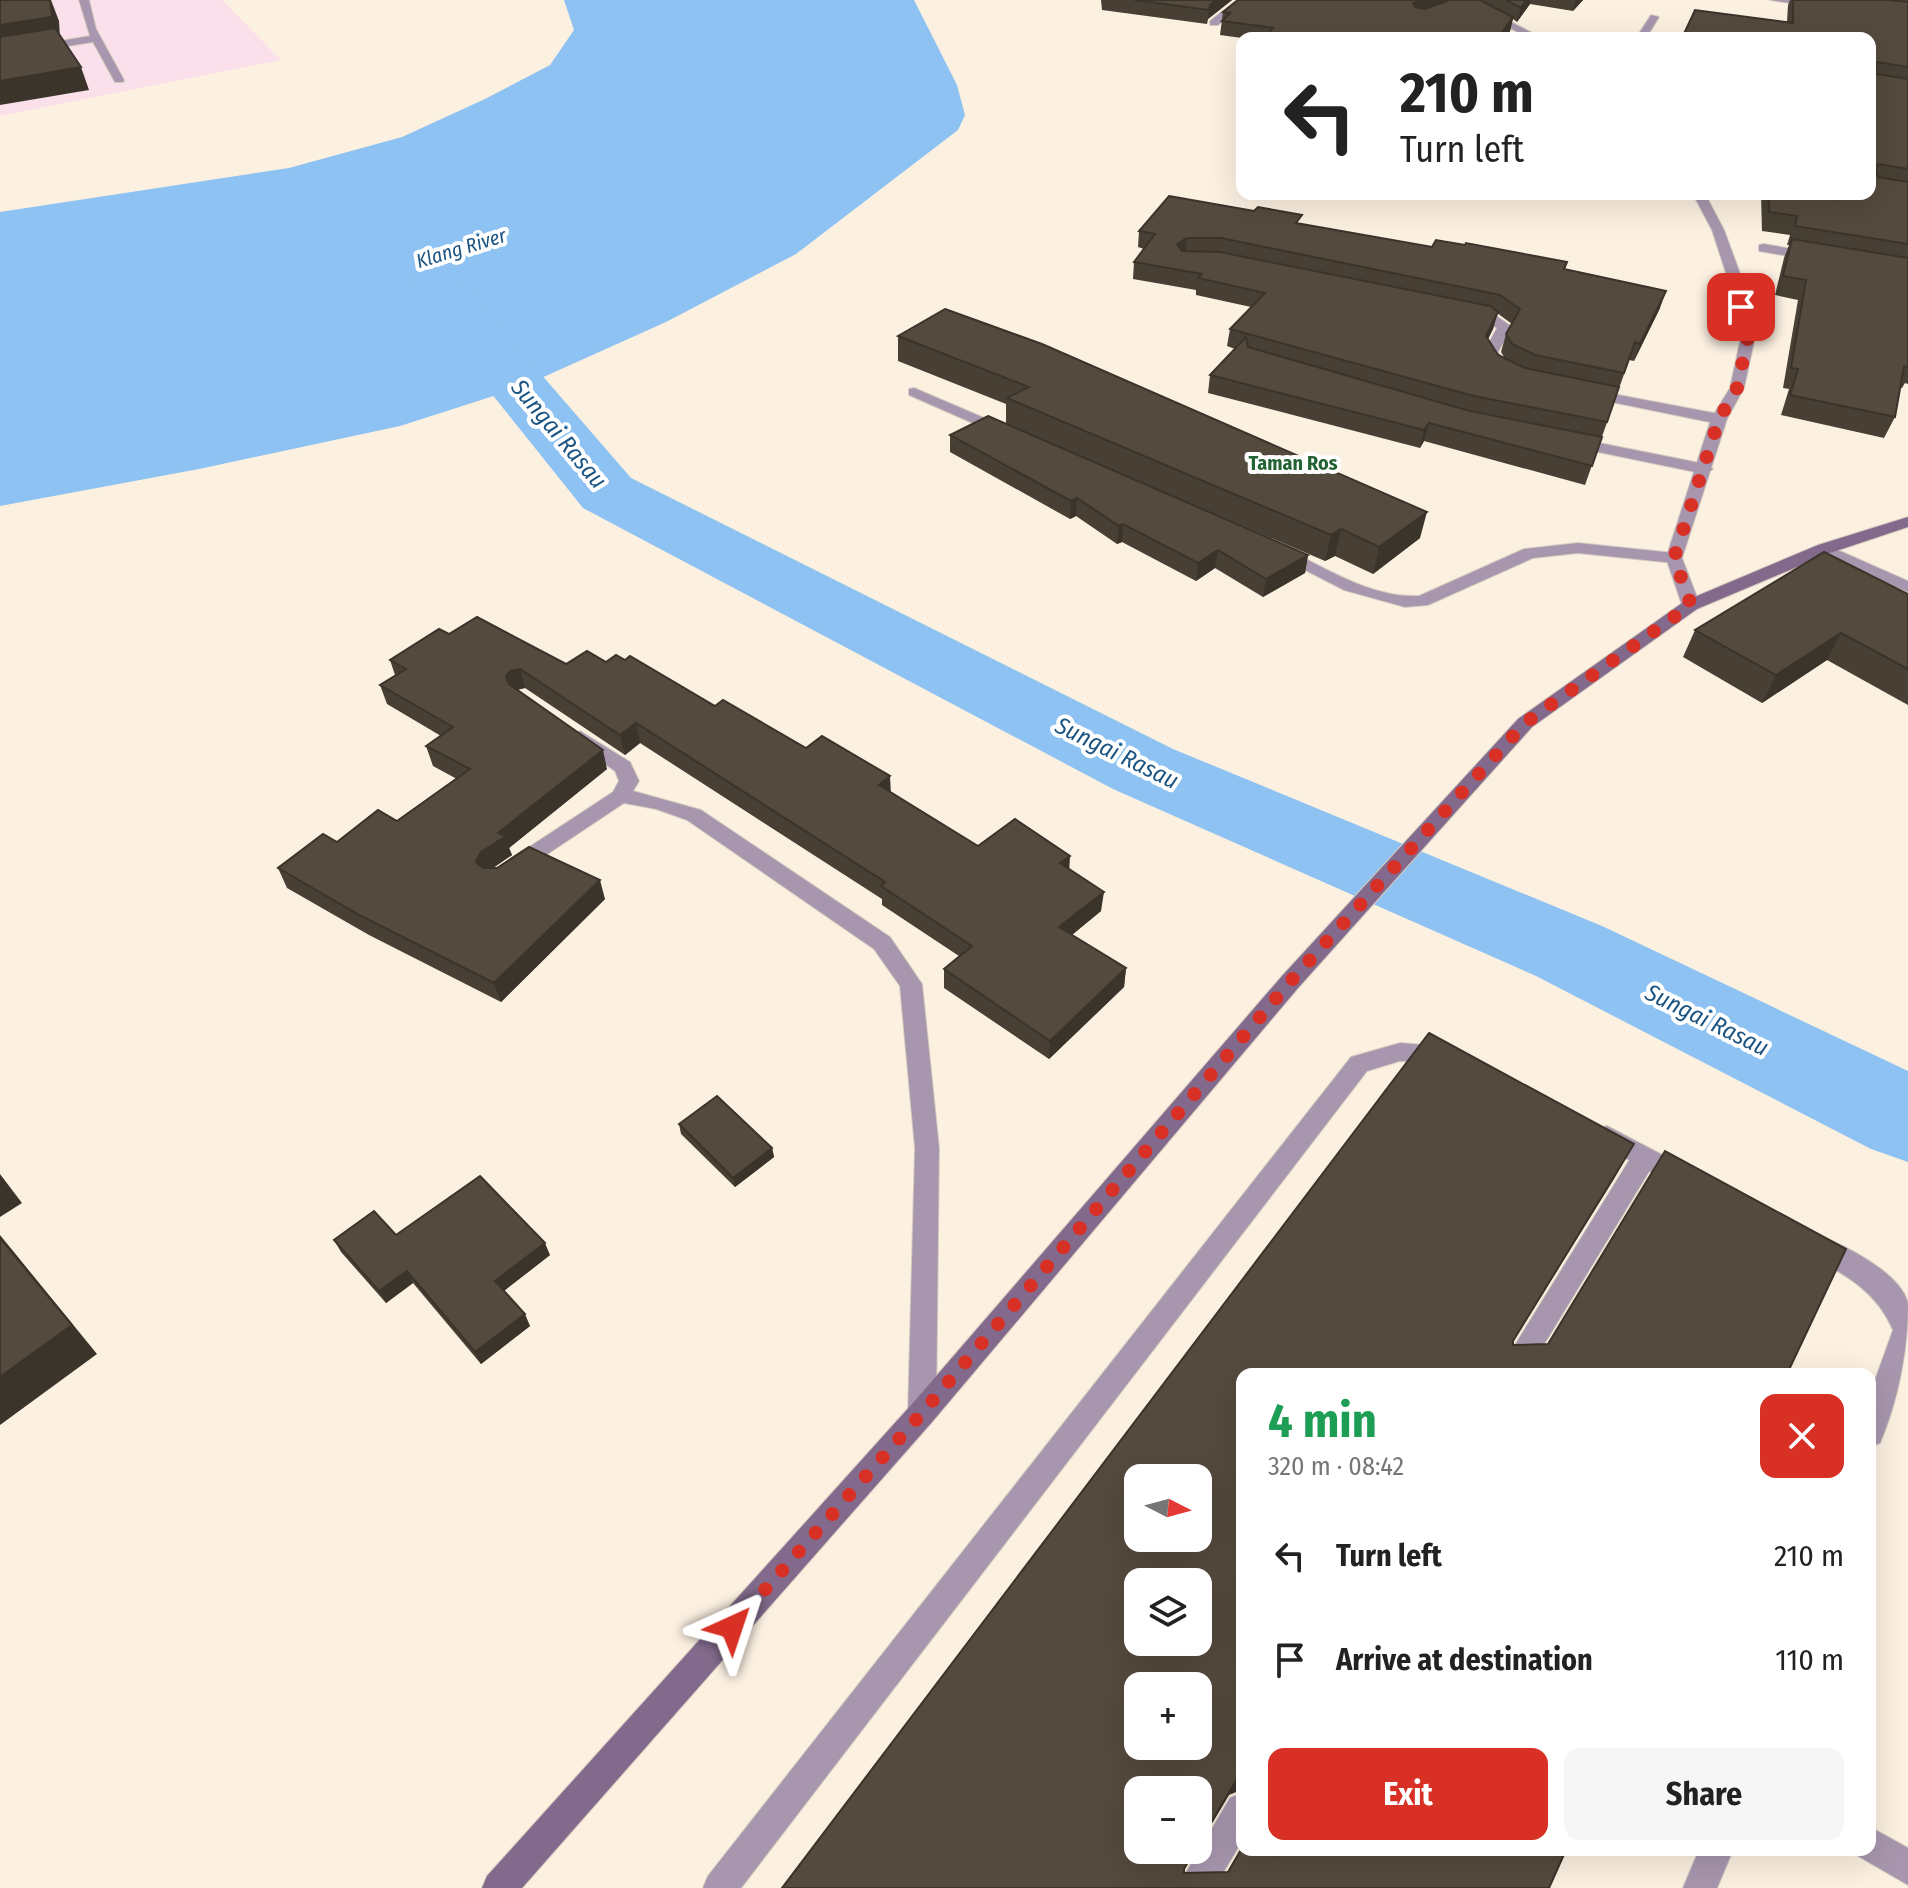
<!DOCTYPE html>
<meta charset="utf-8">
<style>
body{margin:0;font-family:"Fira Sans Condensed",sans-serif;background:#f6f6f6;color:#222;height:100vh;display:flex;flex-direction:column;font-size:30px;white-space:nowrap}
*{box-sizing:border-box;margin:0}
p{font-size:26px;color:#767676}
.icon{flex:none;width:44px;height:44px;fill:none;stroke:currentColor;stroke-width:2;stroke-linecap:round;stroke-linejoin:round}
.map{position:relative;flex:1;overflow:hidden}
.details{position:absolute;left:1236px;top:1368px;width:640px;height:488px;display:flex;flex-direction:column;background:#fff;border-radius:16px;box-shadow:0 8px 32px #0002}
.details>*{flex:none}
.hud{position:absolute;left:1236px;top:32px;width:640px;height:168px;border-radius:16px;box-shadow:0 8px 32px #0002;background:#fff;color:#222;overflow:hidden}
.needle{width:52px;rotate:96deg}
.buttons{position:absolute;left:1124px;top:1464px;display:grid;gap:16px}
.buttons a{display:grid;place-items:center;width:88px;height:88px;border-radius:16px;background:#fff;box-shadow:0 8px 32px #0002;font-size:40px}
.pin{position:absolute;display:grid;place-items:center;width:68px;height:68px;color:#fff;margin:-34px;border-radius:16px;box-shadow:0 4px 12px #0006}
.me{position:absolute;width:88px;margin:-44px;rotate:42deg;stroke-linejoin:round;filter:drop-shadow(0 0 6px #0008)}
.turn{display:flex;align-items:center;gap:28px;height:168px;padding:0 32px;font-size:36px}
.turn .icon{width:104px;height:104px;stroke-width:2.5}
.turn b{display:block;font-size:56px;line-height:68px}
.round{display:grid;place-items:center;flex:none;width:84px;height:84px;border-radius:16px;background:#f6f6f6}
.summary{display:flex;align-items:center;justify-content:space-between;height:136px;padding:0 32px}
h1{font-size:48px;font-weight:700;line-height:60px;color:#1e9e55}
.action{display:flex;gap:16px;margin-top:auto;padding:16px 32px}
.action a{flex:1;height:92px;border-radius:16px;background:#d93025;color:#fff;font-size:32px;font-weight:700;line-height:92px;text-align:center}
.action a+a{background:#f6f6f6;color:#222}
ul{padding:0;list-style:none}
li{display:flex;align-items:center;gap:24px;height:104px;padding:0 32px}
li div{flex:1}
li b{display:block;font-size:30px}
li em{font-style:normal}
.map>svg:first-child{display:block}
.commercial{fill:#f9e0ea}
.water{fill:#8dc2f2}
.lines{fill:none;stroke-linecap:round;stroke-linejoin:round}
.river{fill:#8dc2f2;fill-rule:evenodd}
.service-casing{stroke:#d7ccbf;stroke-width:2}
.minor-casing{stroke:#d7ccbf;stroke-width:2}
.tertiary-casing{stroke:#d7ccbf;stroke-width:2}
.secondary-casing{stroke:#d7ccbf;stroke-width:2}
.service{fill:#a896ae;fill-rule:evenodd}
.minor{fill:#a896ae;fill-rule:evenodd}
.tertiary{fill:#a896ae;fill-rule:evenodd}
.secondary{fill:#836a8c;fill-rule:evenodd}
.wall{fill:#484034;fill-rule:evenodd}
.shaded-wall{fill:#3b342b}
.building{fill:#544a3d;stroke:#3b342b;stroke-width:2;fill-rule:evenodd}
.route{stroke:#d93025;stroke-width:14;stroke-dasharray:0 25.2}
.labels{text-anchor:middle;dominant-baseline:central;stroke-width:8;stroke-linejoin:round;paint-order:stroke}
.far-water-label{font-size:20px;font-style:italic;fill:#1c5482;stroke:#fff}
.far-neighbourhood-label{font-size:20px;font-weight:bold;fill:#236334;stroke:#fff}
.water-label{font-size:24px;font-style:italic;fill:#1c5482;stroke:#fff}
</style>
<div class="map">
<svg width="1908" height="1888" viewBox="0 0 1908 1888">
<rect width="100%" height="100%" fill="#fcf0e1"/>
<polygon class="commercial" points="0,0 222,0 281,60 0,116"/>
<polygon class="water" points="564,0 914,0 957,85 965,115 958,130 796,254 666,322 519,388 400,426 199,469 0,506 0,212 289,168 402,137 485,99 550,65 574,30"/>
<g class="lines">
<polygon class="river" points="436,271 456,276 631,478 1173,749 1602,926 1908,1071 1908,1162 1871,1149 1536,976 1113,789 583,508 407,288 416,276"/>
<defs>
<g id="service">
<polygon points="79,0 89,0 96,29 124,80 123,82 115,82 93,42 0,57 0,51 90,36"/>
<polygon points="1770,0 1805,0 1822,4 1817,7"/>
<polygon points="1651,15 1659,17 1646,38 1636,38"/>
<polygon points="914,388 1010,429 1013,432 1005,437 1000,435 909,395 909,389"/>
<path d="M1578 543 1674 553 1682 558 1674 563 1578 553 1533 558 1428 605 1405 607 1344 590 1274 554 1276 550H1288C1329 570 1372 598 1419 596L1524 549Z"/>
<polygon points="1824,544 1908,581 1908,592 1818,553 1816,549"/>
<polygon points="1644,1148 1653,1151 1656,1158 1653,1165 1526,1374 1497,1374 1635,1151"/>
<polygon points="1242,1793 1242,1841 1214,1888 1177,1888 1230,1798"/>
</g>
<g id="minor">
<polygon points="1237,0 1248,0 1218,25 1210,25 1210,21"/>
<polygon points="1764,244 1816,253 1822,257 1816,261 1759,251 1759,245"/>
<polygon points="1466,309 1495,315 1512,327 1498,352 1511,370 1509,373 1494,370 1484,352 1497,328 1486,321 1461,316 1461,310"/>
<polygon points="1587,389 1719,414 1727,419 1719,424 1582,396 1582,390"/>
<polygon points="1569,437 1705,464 1713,469 1705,474 1564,445 1561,442"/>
<polygon points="580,731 630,762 639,781 633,791 701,810 890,937 922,984 939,1148 936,1413 932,1422 922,1426 912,1422 908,1413 915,1148 900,986 874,949 687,820 656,809 624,803 522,871 508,871 505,866 508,861 613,792 619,781 615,771 573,741 570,737"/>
<polygon points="1400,1043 1449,1047 1453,1054 1449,1061 1441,1063 1400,1061 1367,1071 741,1888 703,1888 708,1876 1351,1057"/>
<polygon points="1607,1126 1691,1170 1695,1177 1691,1184 1682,1188 1673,1184 1598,1143 1595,1136 1598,1129"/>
<path d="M1816 1235C1843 1244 1902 1273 1908 1304 1908 1350 1898 1401 1880 1443L1870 1447V1394L1893 1330C1876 1290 1844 1274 1807 1254L1803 1246 1807 1238Z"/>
<polygon points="1870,1827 1908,1848 1908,1885 1858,1856 1856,1850 1870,1850"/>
<polygon points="1699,1850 1733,1850 1717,1888 1683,1888"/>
</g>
<g id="tertiary">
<polygon points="1457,0 1469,0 1542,38 1529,38"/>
<polygon points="1693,194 1705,194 1724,230 1741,276 1755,337 1744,388 1727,419 1682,558 1700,605 1691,610 1682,605 1666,558 1711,419 1730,388 1741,337 1727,276 1712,230"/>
</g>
<polygon id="secondary" points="1908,517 1908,527 1830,553 1697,609 1532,727 1298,988 932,1422 522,1888 482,1888 487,1876 912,1404 1282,976 1518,719 1685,601 1818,545"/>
</defs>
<use href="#service" class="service-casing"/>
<use href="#minor" class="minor-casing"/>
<use href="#tertiary" class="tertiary-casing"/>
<use href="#secondary" class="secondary-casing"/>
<use href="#service" class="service"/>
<use href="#minor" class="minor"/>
<use href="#tertiary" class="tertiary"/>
<use href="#secondary" class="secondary"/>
</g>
<g class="wall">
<polygon points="1101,0 1232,0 1208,19 1207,24 1102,10"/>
<polygon points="1238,0 1583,0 1573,11 1530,4 1517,22 1513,19 1510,31 1505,38 1242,38 1220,35 1223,12"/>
<polygon points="1790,0 1908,0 1908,384 1905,383 1902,388 1900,388 1895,417 1884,438 1781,415 1789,389 1783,388 1798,300 1775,295 1784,258 1789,245 1787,245 1790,235 1762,231 1761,194 1870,194 1787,22 1788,5"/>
<path d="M1301 224 1432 247 1465 245 1567 262 1565 269 1660 308 1634 361 1629 360 1585 485 1424 441 1420 448 1208 393 1210 375 1235 349 1227 346 1230 329 1251 307 1196 295V290L1133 279 1134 262 1144 249 1138 247 1139 231ZM1497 313 1512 324 1506 334 1501 352 1505 359 1498 355 1488 339 1493 329Z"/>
<polygon points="898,336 1420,538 1373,574 1335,556 1325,561 1151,487 1308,555 1305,573 1263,597 1215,568 1196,581 1122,542 1117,544 1076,516 1070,519 950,452 950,435 1006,423 1006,404 898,361"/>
<polygon points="1908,594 1908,705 1827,660 1762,703 1683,657 1695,630"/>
<polygon points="449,634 566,664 606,662 715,706 806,748 891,792 978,846 1069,869 1101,911 1072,935 1126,968 1124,987 1049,1059 944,988 944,969 959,956 882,905 882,899 640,743 625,755 525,688 517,690 607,769 509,848 512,855 493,868 605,899 501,1002 369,935 287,888 278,868 337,842 397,821 457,779 433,766 426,746 441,736 387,704 380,685 395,675 390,660"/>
<polygon points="679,1124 772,1148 774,1157 735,1187 681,1134"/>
<polygon points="396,1235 550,1255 504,1291 530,1326 481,1364 413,1283 386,1303 341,1252 334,1240"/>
</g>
<g class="shaded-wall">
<polygon points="51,0 59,21 60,38 0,48 0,25"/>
<polygon points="1216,0 1232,0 1208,19 1207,24 1210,5"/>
<polygon points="1420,0 1450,0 1410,17 1413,3"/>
<polygon points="1526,0 1531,0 1530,4 1517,22 1521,8"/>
<polygon points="1576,0 1583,0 1573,11"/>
<polygon points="1513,17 1510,31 1505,38 1498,38"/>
<polygon points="81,67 89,90 0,105 0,81"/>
<polygon points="1187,238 1185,255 1177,244"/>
<polygon points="1666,291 1660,308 1634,361 1640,344"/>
<polygon points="1498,312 1493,329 1481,353 1486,336"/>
<polygon points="1429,423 1424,441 1420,448 1424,430"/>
<polygon points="1077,498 1076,516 1070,519 1071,501"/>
<polygon points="1427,512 1420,538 1373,574 1379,547"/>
<polygon points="1123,524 1122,542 1117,544 1119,526"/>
<polygon points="1341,529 1335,556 1325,561 1331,535"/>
<polygon points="1218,550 1215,568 1196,581 1198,563"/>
<polygon points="1308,555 1305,573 1263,597 1266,579"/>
<polygon points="1841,633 1827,660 1762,703 1776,675"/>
<polygon points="520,669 525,688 515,690 511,696 506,676 510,671"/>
<polygon points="636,723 640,743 625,755 620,735"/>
<polygon points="603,750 607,769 509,848 512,855 487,872 476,862 481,852 498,833"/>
<polygon points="890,776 891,795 879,785"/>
<polygon points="1070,856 1069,875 1060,863"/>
<polygon points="600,880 605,899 501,1002 494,983"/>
<polygon points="1104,892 1101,911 1058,946 1059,927"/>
<polygon points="1126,968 1124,987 1049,1059 1050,1041"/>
<polygon points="1634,1144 1614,1179 1494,1372 1513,1341"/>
<polygon points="772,1148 774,1157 735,1187 733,1178"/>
<polygon points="0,1174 22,1203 0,1217"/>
<polygon points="0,1235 97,1354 0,1425"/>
<polygon points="545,1243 550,1255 501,1293 495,1281"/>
<polygon points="407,1271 413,1283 386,1303 379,1291"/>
<polygon points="525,1314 530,1326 481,1364 475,1352"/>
<polygon points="1240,1774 1242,1774 1242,1788 1241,1790 1229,1795 1198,1847 1198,1845"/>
</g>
<g class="building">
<polygon points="0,0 50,0 52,17 0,25"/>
<polygon points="1134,0 1216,0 1210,5 1209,10"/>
<polygon points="1238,0 1420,0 1413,3 1415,7 1425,9 1450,0 1480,0 1513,17 1498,38 1293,38 1293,37 1269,33 1273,28 1222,21 1230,13 1223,12"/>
<polygon points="1506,0 1526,0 1521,8"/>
<polygon points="1793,0 1890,0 1908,2 1908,67 1877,62 1874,65 1877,74 1908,79 1908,169 1878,164 1875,167 1878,177 1908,182 1908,244 1795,226 1797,216 1769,212 1769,194 1870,194 1870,38 1682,38 1695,10 1793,23"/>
<polygon points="55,28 81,67 0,81 0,37"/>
<polygon points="1169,196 1254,211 1258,207 1302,215 1296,223 1432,247 1436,240 1465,245 1466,243 1567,262 1564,269 1666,291 1640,344 1635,342 1624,373 1535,355 1512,344 1506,334 1520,309 1500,295 1221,238 1187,238 1177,244 1182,251 1220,252 1490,306 1498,312 1486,336 1498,355 1525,368 1619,387 1607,422 1474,396 1230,329 1265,293 1198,278 1202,274 1134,262 1155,234 1139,231"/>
<polygon points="1792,239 1908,258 1908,367 1904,366 1895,417 1790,395 1798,369 1791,368 1806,280 1783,276"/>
<polygon points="945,309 1042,344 1427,512 1379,547 1341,529 1331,535 1007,398 1029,387 898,336"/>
<polygon points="1246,337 1248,347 1470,411 1602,437 1592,466 1429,423 1424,430 1210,375"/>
<polygon points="988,416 1308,555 1266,579 1218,550 1198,563 1123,524 1119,526 1077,498 1071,501 950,435"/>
<polygon points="1824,552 1908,594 1908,669 1841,633 1776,675 1695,630"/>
<polygon points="477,617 566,664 587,651 606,662 616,655 625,660 630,656 715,706 723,700 806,748 822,736 890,776 879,785 978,846 1015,819 1070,856 1060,863 1104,892 1059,927 1126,968 1050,1041 944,969 972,946 881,886 885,882 636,723 620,735 520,669 510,671 506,676 509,684 603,750 498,833 506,836 481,852 476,862 483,868 497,868 529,847 600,880 494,983 361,916 278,868 323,834 337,842 378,810 397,821 470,769 426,746 453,727 380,685 406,669 390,660 439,629 449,634"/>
<path d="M1429 1033 1634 1144 1513 1341V1345L1548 1344 1665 1151 1846 1249 1787 1374H1242V1774H1240L1198 1845V1790H1138V1850H1195L1184 1869V1873L1228 1872 1242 1848V1850H1566L1549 1888H782ZM1138 1478H1198V1538H1138ZM1138 1582H1198V1642H1138ZM1138 1686H1198V1746H1138Z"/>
<polygon points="717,1096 772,1148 733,1178 679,1124"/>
<polygon points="480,1176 545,1243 495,1281 525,1314 475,1352 407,1271 379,1291 334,1240 374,1211 396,1235"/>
<polygon points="0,1238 72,1325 0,1377"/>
</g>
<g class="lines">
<polyline class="route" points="732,1627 922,1413 1290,982 1525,723 1691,605 1674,558 1719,419 1737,388 1748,337 1741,307"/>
</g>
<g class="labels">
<g class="far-water-label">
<text transform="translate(461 248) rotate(-17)">Klang River</text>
</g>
<g class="far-neighbourhood-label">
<text x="1293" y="463">Taman Ros</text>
</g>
<g class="water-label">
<text transform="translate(559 434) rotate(50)">Sungai Rasau</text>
<text transform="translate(1117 753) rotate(26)">Sungai Rasau</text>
<text transform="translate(1707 1020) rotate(26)">Sungai Rasau</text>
</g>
</g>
</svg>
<div class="buttons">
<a><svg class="needle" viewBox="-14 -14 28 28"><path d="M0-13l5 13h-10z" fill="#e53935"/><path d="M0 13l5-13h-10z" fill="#767676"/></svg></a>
<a><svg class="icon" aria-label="layers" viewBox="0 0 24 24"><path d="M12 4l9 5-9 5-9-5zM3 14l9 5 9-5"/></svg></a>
<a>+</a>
<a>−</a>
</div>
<div class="pin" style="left:1741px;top:307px;background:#d93025"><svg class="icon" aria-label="arrive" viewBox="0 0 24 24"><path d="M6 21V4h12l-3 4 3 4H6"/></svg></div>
<svg class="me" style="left:732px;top:1627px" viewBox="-20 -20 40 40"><path d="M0-17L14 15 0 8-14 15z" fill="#d93025" stroke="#fff" stroke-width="4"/></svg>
<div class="hud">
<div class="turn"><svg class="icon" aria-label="left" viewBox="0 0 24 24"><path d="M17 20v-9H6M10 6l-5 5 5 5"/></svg><div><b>210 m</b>Turn left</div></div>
</div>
<section class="details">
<div class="summary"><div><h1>4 min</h1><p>320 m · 08:42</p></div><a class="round" style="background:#d93025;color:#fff"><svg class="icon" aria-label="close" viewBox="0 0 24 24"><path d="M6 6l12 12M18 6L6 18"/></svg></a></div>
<ul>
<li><svg class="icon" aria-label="left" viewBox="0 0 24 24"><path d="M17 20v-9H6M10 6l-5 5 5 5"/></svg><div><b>Turn left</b></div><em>210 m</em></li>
<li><svg class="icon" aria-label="arrive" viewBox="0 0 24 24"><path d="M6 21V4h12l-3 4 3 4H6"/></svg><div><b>Arrive at destination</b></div><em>110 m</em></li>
</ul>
<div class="action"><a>Exit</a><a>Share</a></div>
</section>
</div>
